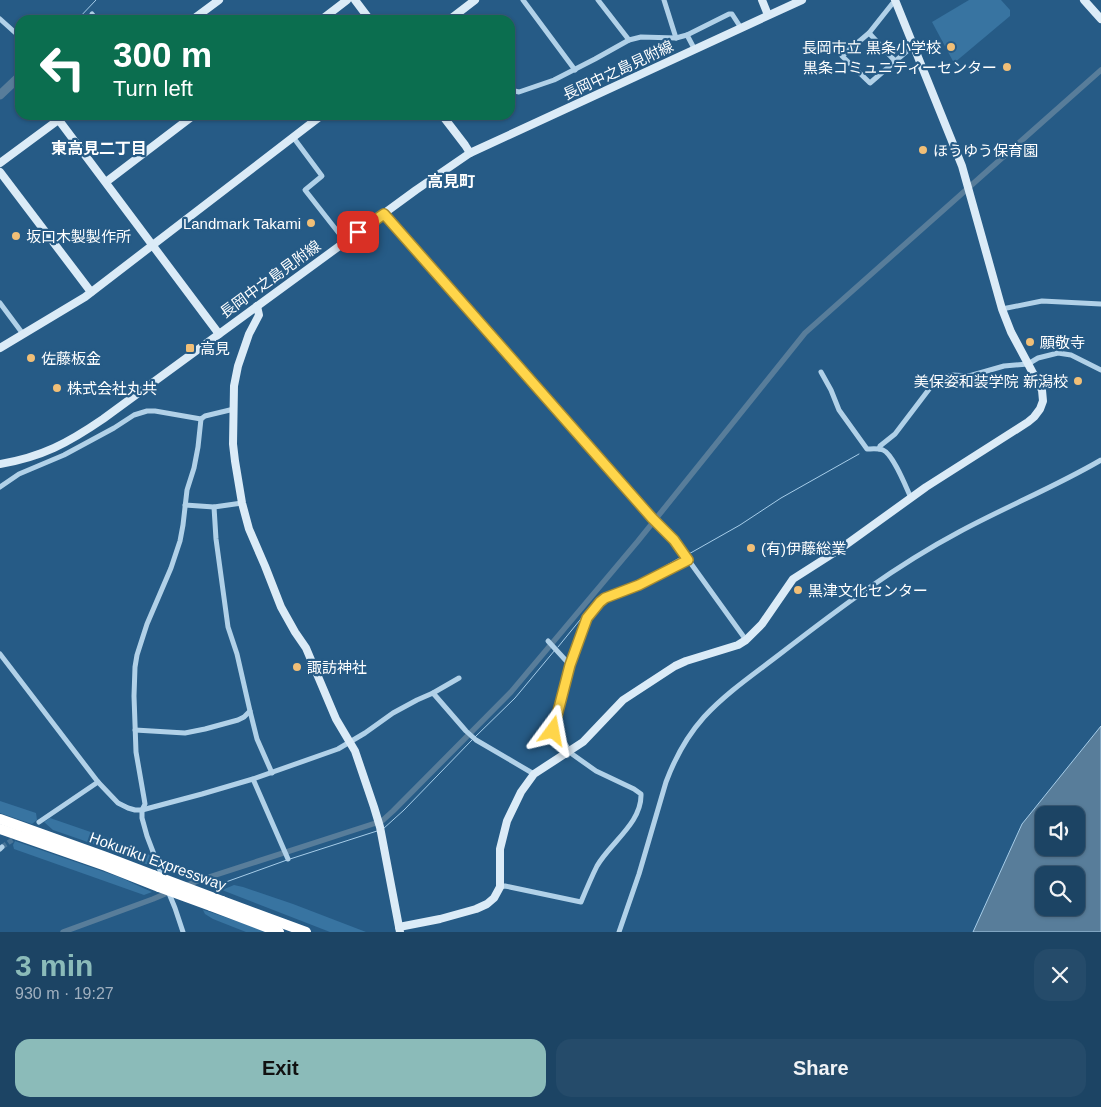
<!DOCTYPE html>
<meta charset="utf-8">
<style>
body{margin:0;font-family:Arial,"Noto Sans JP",sans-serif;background:#254b6a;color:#f1f3f6;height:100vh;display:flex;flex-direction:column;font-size:19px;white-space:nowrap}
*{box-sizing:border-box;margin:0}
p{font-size:16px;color:#a0b0bf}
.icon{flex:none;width:28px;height:28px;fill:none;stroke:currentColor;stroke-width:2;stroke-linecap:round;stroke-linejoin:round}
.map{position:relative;height:932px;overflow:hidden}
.drawer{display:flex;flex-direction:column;background:#1c4464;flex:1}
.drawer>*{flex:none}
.top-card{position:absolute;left:15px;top:15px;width:500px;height:105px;border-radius:15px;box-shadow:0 1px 4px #0004,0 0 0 1px #3a5c78;background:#0b6e4f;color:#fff;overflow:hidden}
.buttons{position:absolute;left:1035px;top:806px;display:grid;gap:10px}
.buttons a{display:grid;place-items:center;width:50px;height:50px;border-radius:10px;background:#1c4464;box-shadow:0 1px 4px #0004,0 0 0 1px #3a5c78;font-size:25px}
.pin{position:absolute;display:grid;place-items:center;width:42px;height:42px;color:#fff;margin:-21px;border-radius:10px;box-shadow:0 2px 8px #0006}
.me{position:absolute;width:55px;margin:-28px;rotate:13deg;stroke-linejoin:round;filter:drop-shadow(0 0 4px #0008)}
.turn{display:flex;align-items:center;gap:18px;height:105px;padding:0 15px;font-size:22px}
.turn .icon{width:65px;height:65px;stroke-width:2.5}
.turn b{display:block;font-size:35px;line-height:42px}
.round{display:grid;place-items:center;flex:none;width:52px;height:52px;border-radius:15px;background:#254b6a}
.head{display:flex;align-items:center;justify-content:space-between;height:85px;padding:0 15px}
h1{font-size:30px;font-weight:700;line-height:38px;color:#8bbbb9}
.button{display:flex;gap:10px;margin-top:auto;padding:10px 15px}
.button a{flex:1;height:58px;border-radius:15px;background:#8bbbb9;color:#111;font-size:20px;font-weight:700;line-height:58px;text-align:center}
.button a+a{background:#254b6a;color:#f1f3f6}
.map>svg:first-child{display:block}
.green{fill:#3874a1}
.water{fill:#587d9a;stroke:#a6cde9;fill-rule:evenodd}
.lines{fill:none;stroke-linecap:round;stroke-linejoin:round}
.stream{stroke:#a6cde9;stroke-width:1}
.canal{stroke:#587d9a;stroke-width:5.5}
.river{stroke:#587d9a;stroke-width:9}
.street-tunnel{stroke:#477498;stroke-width:5;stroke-dasharray:5 2.5;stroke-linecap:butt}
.street{stroke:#b1d1e8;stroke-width:5}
.secondary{stroke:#dbebf7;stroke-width:8}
.highway{stroke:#fff;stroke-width:10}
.highway-bridge{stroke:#fff;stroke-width:10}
.route-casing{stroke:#a68a30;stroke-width:12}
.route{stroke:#ffd54a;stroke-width:9}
.poi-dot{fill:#f1bf77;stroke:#265b86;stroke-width:2}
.labels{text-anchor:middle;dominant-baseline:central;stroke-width:4.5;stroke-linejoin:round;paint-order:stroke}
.poi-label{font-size:15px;fill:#fff;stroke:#265b86;text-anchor:start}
.street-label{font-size:15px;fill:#fff;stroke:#265b86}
.neighbourhood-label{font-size:16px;font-weight:bold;fill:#fff;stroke:#265b86}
</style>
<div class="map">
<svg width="1101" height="932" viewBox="0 0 1101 932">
<rect width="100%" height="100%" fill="#265b86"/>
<g class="green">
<polygon points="969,0 1001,0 1010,10 1010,16 954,63 932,22"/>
<polygon points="0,801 36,813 37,820 32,824 0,813"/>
<polygon points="50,818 108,838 146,853 151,856 154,867 82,840 53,830 44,822"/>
<polygon points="15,841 119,877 152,892 144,895 14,849 13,845"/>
<polygon points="234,885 243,887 293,904 366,932 330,932 222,890"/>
<polygon points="203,910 210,912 268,932 246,932 213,919 205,914"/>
</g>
<path class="water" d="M1101 726V932H973L1022 824ZM1044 815H1076V848H1044ZM1044 875H1076V908H1044Z"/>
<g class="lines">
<g class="stream">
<polyline points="77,20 96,0"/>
<polyline points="687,555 740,525 781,498 859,454"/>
<polyline points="558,647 597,599 611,591 644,578 683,556"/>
<polyline points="475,737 515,698 555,650"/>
<polyline points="383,829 404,810 472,740"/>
<polyline points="290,859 377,831"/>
<polyline points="212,887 287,860"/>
</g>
<g class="canal">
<polyline points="185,886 200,880 382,821 393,811 511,692 638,541 805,333 1101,70"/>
<polyline points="63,932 153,899 172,891"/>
</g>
<polyline class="river" points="0,95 20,76"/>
<polyline class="street-tunnel" points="2,847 18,836"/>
<g class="street">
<polyline points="523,0 575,70"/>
<polyline points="598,0 629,40"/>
<polyline points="664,0 676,38"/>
<polyline points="896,2 892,4 869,33 842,56 870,83 914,45"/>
<polyline points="92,14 97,20"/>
<polyline points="0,19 20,37"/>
<polyline points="869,33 895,61"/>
<polyline points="687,35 695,50"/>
<polyline points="510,90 519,92 554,80 595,59 629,40 641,37 676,38 687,35 729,14 732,14 741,28"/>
<polyline points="293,137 322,176 305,190 345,241"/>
<polyline points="384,214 564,420 652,518 674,540 746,640"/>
<polyline points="0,303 23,334"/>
<polyline points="1002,309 1042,301 1101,304"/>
<path d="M821 372 831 390 839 410 867 449C871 449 878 448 883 450 893 454 906 487 911 498"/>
<polyline points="879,449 880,446 895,434 933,384 946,377 953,375 969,376 1004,366 1028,364 1038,358 1058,353 1071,355 1101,370"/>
<polyline points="0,487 19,474 64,455 114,428 134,415 147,411 155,411 201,419 205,416 234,409"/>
<polyline points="185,505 214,507 242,503"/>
<polyline points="214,507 216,539 228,627 237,654 250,711 257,739 272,773"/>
<polyline points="548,641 570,665"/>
<polyline points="0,654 98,782 118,803 128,808 135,810 142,810 202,794 253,779 338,749 365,733 393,713 417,700 433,693 466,731 476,740 534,774"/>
<polyline points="433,693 459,678"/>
<polyline points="135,730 185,733 205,729 238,720 244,717 250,711"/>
<polyline points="253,779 288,859"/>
<polyline points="39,822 98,782"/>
<polyline points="0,849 2,847"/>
<polyline points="163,878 147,836 142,818 142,810 145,804 144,798 136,752 134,696 135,667 137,655 147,624 171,568 180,541 183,525 187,490 194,468 198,447 201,419"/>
<path d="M500 887 505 886 581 902C586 890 591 878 597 866 610 843 642 823 641 794L634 789 596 771 572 754 565 744 553 731V726L570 665 587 618 600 602 605 598 639 585 688 560"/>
<polyline points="168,891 175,908 183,932"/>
<path d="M619 932 639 874 666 782C675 758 687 736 704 717 726 693 754 674 780 654 837 610 895 566 959 532 1005 507 1055 487 1101 460"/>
</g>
<g class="secondary">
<polyline points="355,0 370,20"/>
<polyline points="762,0 768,15"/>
<polyline points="1084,0 1101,19"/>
<polyline points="192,20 219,0"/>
<polyline points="321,20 347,0"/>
<polyline points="449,20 475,0"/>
<polyline points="55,115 219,334"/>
<polyline points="442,115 465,145 470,153"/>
<polyline points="0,163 65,115"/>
<polyline points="0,172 91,292"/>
<polyline points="106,182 194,115"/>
<polyline points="257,306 259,315 249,334 238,366 234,386 233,444 235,461 242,503 249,529 265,566 281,607 295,632 306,648 336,719 355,751 374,807 380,827 400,932"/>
<polyline points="0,348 85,297 322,115"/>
<path d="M0 464C42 457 68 443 103 419L416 190 470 153 802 0"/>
<polyline points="399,927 440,919 476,909 487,904 494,898 500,887 500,849 507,821 521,792 534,774 583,742 623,700 675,666 686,661 738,645 746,640 762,624 793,579 840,549 926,487 1028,422 1034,417 1040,409 1043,401 1042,390 1011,332 1002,309 962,166 895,0"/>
</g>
<g class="highway">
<polyline points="0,819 106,857 153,875"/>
<polyline points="0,829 106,866 159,887"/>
<polyline points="222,901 306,932"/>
<polyline points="211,906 279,932"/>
</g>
<g class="highway-bridge">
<polyline points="153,875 222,901"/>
<polyline points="159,887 211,906"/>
</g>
</g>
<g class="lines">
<defs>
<polyline id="route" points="358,232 384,214 652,518 674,540 688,560 639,585 605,598 600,602 587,618 570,665 553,731"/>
</defs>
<use href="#route" class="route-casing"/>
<use href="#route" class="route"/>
</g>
<g class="poi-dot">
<circle cx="951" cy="47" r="5"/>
<circle cx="1007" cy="67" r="5"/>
<circle cx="923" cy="150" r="5"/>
<circle cx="311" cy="223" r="5"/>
<circle cx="16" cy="236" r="5"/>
<circle cx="1030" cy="342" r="5"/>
<rect x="185" y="343" width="10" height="10" rx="2.5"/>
<circle cx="31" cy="358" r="5"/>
<circle cx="1078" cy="381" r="5"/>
<circle cx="57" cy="388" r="5"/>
<circle cx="751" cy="548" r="5"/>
<circle cx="798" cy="590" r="5"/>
<circle cx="297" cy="667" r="5"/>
</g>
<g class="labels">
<g class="poi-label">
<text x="941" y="47" text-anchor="end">長岡市立 黒条小学校</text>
<text x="997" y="67" text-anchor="end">黒条コミュニティーセンター</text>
<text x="933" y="150">ほうゆう保育園</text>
<text x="301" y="223" text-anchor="end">Landmark Takami</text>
<text x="26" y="236">坂口木製製作所</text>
<text x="1040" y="342">願敬寺</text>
<text x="200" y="348">高見</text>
<text x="41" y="358">佐藤板金</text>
<text x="1068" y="381" text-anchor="end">美保姿和装学院 新潟校</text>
<text x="67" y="388">株式会社丸共</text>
<text x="761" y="548">(有)伊藤総業</text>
<text x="808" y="590">黒津文化センター</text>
<text x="307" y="667">諏訪神社</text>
</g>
<g class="street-label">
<text transform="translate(618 70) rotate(-25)">長岡中之島見附線</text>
<text transform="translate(270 279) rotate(-36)">長岡中之島見附線</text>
<text transform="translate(158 861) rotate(20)">Hokuriku Expressway</text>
</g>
<g class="neighbourhood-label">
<text x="99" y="148">東高見二丁目</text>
<text x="451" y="181">高見町</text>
</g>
</g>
</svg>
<div class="buttons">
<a><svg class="icon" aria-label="sound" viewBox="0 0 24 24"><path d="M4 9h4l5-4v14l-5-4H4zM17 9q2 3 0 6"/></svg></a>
<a><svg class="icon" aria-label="search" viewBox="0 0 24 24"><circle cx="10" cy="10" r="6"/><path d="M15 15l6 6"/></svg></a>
</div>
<div class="pin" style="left:358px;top:232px;background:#d93025"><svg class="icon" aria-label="arrive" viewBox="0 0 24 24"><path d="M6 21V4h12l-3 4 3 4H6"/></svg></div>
<svg class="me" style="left:553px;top:731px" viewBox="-20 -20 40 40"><path d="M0-17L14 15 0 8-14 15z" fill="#ffd54a" stroke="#fff" stroke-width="4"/></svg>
<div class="top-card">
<div class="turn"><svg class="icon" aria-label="left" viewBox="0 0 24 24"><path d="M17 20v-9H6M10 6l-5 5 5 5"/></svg><div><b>300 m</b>Turn left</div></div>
</div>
</div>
<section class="drawer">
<div class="head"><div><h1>3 min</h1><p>930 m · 19:27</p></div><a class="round"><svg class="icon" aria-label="close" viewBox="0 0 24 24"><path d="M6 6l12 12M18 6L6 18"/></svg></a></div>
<div class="button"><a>Exit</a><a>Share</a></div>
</section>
